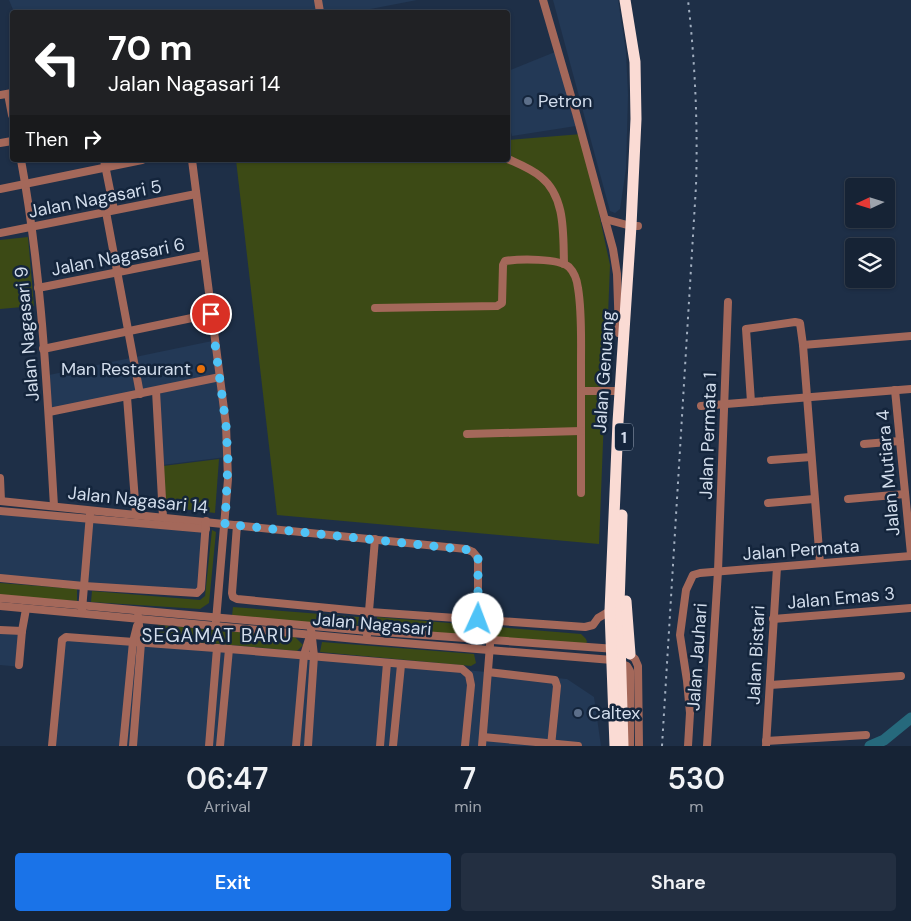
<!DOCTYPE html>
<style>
body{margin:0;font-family:"DM Sans",sans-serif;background:#232f41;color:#f1f3f6;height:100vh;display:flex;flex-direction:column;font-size:19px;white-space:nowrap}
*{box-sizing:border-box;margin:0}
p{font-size:16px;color:#9ea4ad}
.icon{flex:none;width:28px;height:28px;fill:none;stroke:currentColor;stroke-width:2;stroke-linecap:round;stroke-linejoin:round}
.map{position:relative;height:746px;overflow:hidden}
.sheet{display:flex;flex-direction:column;background:#162335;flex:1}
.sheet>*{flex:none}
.top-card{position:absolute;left:10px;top:10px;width:500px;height:152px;border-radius:5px;box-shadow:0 1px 4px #0004,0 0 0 1px #354050;background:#202124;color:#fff;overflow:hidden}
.needle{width:32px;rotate:266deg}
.fabs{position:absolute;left:845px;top:178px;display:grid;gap:10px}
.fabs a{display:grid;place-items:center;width:50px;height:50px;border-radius:5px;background:#162335;box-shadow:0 1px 4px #0004,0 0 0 1px #354050;font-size:25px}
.pin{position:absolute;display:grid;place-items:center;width:42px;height:42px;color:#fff;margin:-21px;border:2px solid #fff;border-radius:50%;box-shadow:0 1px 5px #0007}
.me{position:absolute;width:55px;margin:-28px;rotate:2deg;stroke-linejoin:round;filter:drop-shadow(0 0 4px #0008)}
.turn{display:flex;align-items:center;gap:18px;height:105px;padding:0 15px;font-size:22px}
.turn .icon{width:65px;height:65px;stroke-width:2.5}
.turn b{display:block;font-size:35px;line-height:42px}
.then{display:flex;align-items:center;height:48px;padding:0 15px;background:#0003;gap:10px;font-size:19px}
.eta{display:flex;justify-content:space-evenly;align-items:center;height:85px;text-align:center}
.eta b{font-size:30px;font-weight:600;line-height:35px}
.action{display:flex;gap:10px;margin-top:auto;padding:10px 15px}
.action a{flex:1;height:58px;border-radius:5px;background:#1a73e8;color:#fff;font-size:20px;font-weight:600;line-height:58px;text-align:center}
.action a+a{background:#232f41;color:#f1f3f6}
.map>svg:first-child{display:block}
.built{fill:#233956}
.green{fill:#3c4a15}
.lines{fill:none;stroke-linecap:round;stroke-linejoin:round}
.river{stroke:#26697c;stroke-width:11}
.minor{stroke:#a4685a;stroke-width:8}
.highway{stroke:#fadbd4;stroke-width:11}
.rail{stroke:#a1aebf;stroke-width:2;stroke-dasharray:2.5 5;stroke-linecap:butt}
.route{stroke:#4fc3f7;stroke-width:9;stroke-dasharray:0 16.2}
.service-dot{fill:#5c6f8a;stroke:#14253c;stroke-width:2}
.food-dot{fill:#e8710a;stroke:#14253c;stroke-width:2}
.labels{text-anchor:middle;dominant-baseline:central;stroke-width:5;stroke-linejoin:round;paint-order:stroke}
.shield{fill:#14253c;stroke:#99a6b7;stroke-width:1}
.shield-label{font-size:16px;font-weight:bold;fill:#d2ddec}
.poi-label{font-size:18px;fill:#d2ddec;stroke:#14253c;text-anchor:start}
.street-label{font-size:18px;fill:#d2ddec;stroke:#14253c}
.neighbourhood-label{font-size:19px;letter-spacing:1px;fill:#d2ddec;stroke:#14253c}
</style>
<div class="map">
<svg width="911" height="746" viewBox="0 0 911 746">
<rect width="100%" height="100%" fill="#1e2f47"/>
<g class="built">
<polygon points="9,0 417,0 355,12 14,12"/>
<polygon points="553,0 618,0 626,52 628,95 626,169 620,209 615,213 610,211"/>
<polygon points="555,52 576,126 512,136 508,121 508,71"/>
<polygon points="212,341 226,457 162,465 158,393 52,413 49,375"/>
<polygon points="0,508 208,527 203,590 0,580"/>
<polygon points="0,628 24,629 22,667 0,665"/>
<polygon points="66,635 567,679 594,697 601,746 49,746"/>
</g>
<g class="green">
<polygon points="582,134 610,265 599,544 277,515 236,160 508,160 508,140"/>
<polygon points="28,237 34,306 0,309 0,240"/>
<polygon points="219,459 215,513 166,507 163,466"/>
<polygon points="212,530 216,532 209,603 200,609 91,602 92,591 200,600 205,596"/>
<polygon points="0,583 77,589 77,601 0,596"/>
<polygon points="233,607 359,617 357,627 232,616"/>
<polygon points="377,617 581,634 586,639 587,642 584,645 377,629"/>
<polygon points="158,625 295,637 303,645 297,651 154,638"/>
<polygon points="322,642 474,654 476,663 471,666 320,652"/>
</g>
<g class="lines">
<polyline class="river" points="870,746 884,740 911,718"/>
<g class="minor">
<polyline points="318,0 320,12"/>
<polyline points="543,0 576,113 613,249 617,274 619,333"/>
<polyline points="8,94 12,115"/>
<polyline points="0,95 12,93"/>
<polyline points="0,143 12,141"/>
<path d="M508 159C519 164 532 169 541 177 566 197 563 235 564 264"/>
<path d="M21 160C42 274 47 391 54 506"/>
<polyline points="104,160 114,210"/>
<polyline points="192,160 226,425 228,479 216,621"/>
<polyline points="0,189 142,160"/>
<polyline points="106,212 140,394"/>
<polyline points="605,219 631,226 638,226"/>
<polyline points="0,233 196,194"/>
<polyline points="38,288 204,255"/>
<path d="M375 308 497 306 502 303 503 265 505 261C519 259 559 258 569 267 574 272 577 280 578 288 582 312 581 339 581 364 581 407 581 450 581 493"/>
<polyline points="803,345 911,336"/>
<polyline points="43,349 211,314"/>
<polyline points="895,390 911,554"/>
<polyline points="156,391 163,517"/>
<polyline points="581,391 620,391 620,387"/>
<polyline points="127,397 136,514"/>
<polyline points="751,402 746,329 795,322 800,323 803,345 820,563"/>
<polyline points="701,406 911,389"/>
<polyline points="49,412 220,377"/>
<polyline points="467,434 581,431"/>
<polyline points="864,444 900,441"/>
<polyline points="771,460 811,457"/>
<polyline points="0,478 1,501"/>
<polyline points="848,499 905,494"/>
<polyline points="0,501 466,549 473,552 478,558 478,619"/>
<polyline points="768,503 814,499"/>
<polyline points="0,511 206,529"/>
<polyline points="237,525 232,593 233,597 237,599 370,612 585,627 593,625 598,618 610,611"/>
<polyline points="0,578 84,586 197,593 201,589 206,521"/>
<polyline points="0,598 368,631 616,649"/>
<polyline points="0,606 367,640 612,660 627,666 630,671 630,746"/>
<polyline points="82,610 90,514"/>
<polyline points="773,619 911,608"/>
<polyline points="0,630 22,631"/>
<polyline points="367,635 375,539"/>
<polyline points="627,652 635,659 638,666 639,746"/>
<polyline points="19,665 22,631 26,609"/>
<polyline points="488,672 555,680 557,686 551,746"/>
<polyline points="770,685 901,676"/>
<polyline points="483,737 578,746"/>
<polyline points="766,741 866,735"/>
<polyline points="52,746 62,640 66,637 229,649 462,669 469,675 471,685 465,746"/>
<polyline points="123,746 133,642 137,626"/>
<polyline points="133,746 141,643 138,616"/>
<polyline points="209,746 217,648"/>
<polyline points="220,746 229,649"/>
<polyline points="296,746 304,655 310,636"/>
<polyline points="308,746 314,656 311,629"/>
<polyline points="380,746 387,663"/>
<polyline points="393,746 401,665"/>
<polyline points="482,746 490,645"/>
<polyline points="688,746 690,713 687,681 680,635 686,590 693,575 700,573 911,556"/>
<polyline points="707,746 718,571 728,302"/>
<polyline points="766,746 777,567"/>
</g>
<g class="highway">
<polyline points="622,515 619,605 623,746"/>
<polyline points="626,601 630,654"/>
<polyline points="615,746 610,611 618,422 631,226 636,119 635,62 625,0"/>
</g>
<path class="rail" d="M662 746 696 186C698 124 695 62 688 0"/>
</g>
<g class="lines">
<polyline class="route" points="211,314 226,425 228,461 225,524 470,550 478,558 478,619"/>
</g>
<g class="service-dot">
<circle cx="528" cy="101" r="5"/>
<circle cx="578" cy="713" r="5"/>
</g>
<circle class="food-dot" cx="201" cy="369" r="5"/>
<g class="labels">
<rect class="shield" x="615" y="423.5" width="18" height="27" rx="4"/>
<g class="shield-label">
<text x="624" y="437">1</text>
</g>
<g class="poi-label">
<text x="538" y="101">Petron</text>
<text x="191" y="369" text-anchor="end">Man Restaurant</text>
<text x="588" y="713">Caltex</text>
</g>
<g class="street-label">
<text transform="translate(95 199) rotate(-11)">Jalan Nagasari 5</text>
<text transform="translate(118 257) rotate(-11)">Jalan Nagasari 6</text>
<text transform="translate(27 334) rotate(-95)">Jalan Nagasari 9</text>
<text transform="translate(604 372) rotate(-86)">Jalan Genuang</text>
<text transform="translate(708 436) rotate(-88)">Jalan Permata 1</text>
<text transform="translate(888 473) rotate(-95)">Jalan Mutiara 4</text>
<text transform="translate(138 500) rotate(6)">Jalan Nagasari 14</text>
<text transform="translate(801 550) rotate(-4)">Jalan Permata</text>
<text transform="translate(841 598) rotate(-5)">Jalan Emas 3</text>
<text transform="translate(372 624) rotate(5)">Jalan Nagasari</text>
<text transform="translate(756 655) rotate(-87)">Jalan Bistari</text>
<text transform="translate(697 657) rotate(-86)">Jalan Jauhari</text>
</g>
<g class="neighbourhood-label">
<text x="217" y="635">SEGAMAT BARU</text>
</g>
</g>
</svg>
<div class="fabs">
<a><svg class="needle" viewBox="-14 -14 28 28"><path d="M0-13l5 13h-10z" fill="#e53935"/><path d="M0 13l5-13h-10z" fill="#9ea4ad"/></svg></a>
<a><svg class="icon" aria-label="layers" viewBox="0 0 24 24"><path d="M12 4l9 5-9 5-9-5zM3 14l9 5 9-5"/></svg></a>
</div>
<div class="pin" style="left:211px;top:314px;background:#d93025"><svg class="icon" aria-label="arrive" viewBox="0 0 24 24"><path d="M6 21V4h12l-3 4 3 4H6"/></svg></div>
<svg class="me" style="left:478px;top:619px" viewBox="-20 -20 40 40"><circle r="19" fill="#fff"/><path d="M0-13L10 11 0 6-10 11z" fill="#4fc3f7"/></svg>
<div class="top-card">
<div class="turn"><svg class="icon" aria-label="left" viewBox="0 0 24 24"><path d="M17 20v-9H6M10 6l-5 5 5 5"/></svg><div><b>70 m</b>Jalan Nagasari 14</div></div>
<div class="then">Then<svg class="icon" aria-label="right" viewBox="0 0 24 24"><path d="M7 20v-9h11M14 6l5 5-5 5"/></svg></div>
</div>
</div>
<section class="sheet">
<div class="eta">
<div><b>06:47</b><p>Arrival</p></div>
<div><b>7</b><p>min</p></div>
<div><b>530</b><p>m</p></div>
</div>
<div class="action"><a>Exit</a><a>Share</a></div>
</section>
